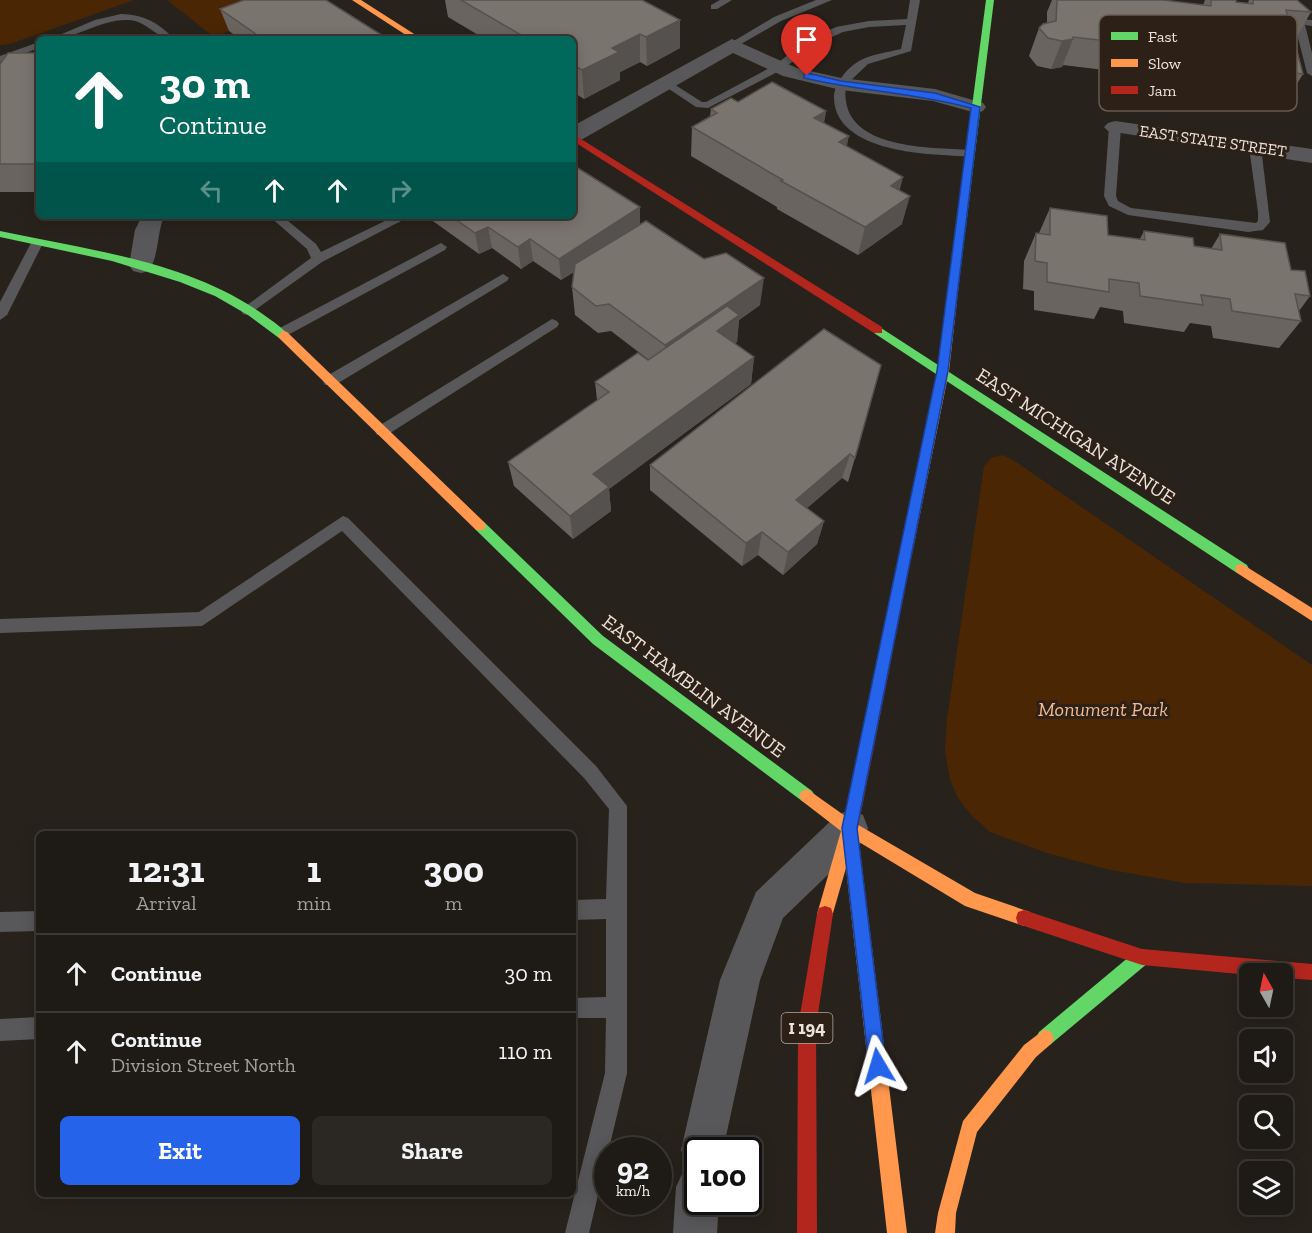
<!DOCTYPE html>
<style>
body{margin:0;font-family:"Zilla Slab",serif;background:#2b2722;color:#f1f3f6;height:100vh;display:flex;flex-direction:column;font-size:22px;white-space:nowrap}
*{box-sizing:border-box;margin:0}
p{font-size:20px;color:#a1a1a0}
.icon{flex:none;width:33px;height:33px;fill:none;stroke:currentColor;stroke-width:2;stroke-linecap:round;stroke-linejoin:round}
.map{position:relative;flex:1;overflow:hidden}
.drawer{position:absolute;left:36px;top:831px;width:540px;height:366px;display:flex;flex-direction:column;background:#1e1a15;border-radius:9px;box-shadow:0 3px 15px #0003,0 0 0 2px #3c3834}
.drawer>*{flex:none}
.hud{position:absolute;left:36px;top:36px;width:540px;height:183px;border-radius:9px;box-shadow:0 3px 15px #0003,0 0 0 2px #3c3834;background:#00695c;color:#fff;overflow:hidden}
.needle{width:39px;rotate:351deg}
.buttons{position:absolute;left:1239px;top:963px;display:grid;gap:12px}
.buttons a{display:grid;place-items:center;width:54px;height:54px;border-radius:9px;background:#1e1a15;box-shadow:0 3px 15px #0003,0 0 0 2px #3c3834;font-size:30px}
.speed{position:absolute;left:594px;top:1137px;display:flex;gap:12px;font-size:30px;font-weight:700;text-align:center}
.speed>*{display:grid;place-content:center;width:78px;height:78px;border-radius:50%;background:#1e1a15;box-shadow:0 3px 15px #0003,0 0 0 2px #3c3834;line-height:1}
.speed small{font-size:15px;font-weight:400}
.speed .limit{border:3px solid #111;border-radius:9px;background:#fff;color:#111}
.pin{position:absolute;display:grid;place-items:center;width:51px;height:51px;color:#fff;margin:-62px -26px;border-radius:50% 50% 50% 0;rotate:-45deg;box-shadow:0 0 6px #0007}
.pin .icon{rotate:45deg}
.me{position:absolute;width:66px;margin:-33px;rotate:353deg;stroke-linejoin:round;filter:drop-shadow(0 0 4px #0008)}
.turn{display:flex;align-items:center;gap:21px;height:126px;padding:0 24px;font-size:27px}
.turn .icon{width:78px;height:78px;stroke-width:2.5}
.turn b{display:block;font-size:42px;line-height:51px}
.lanes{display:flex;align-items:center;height:57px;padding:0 24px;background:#0003;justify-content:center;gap:30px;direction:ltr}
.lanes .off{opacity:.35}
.eta{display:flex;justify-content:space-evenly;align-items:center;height:102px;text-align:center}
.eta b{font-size:36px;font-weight:800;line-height:42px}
.cta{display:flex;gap:12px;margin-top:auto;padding:12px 24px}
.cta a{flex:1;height:69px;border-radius:9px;background:#2563eb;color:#fff;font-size:24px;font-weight:800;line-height:69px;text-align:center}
.cta a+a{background:#2b2722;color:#f1f3f6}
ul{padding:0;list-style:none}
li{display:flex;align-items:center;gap:18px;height:78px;padding:0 24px;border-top:2px solid #3c3834}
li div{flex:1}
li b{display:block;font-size:22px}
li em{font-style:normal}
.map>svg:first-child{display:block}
.green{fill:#4a2604}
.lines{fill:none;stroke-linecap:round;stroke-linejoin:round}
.lane{fill:#58585a;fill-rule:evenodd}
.street{fill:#58585a;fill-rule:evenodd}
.fast{fill:#63d668;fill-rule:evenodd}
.slow{fill:#ff974d;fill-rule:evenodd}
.jam{fill:#b3261e;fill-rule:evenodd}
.wall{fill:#69645f}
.shaded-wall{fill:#55514e}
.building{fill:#7a746f;stroke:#55514e;stroke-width:1.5}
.route{fill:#2563eb;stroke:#184099;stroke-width:1.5}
.labels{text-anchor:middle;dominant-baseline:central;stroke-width:6;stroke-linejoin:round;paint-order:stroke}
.far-street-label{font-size:16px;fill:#ece3dd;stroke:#2d2117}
.shield{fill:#2d2117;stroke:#b3a9a2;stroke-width:1.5}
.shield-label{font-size:18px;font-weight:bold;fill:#ece3dd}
.street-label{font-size:20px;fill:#ece3dd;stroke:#2d2117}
.park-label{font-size:20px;font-style:italic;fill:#f3bb91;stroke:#2d2117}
.key{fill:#2d2117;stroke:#665b52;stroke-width:1.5}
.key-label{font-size:16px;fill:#ece3dd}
</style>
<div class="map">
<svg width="1312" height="1233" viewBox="0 0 1312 1233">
<rect width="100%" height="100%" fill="#28221c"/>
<g class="green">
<polygon points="0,0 134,0 10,44 0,45"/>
<polygon points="167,0 306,0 214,37"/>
<polygon points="1003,455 1013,460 1312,665 1312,886 1185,883 1106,869 1047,853 990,832 972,816 958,798 950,780 945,751 947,719 984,466 991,458"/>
</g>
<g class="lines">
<g class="lane">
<polygon points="720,0 732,0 717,9 711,9 711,5"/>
<polygon points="816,0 832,0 781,21 736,47 727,45 774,17"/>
<path d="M910 0H920L911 51 868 64 846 85C837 150 927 147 970 150L974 151V155C964 158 952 155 942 155 906 153 833 145 834 96 835 82 849 66 861 60 872 54 889 52 901 49L906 25 869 27 843 32 814 45 783 69 708 108 696 107 660 83 669 81 702 102H706L775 65 806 41 836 27 869 21 907 19Z"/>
<path d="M121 14C143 14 159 23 174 39 155 39 147 20 128 20 100 19 77 39 50 39L95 20Z"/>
<polygon points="1299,19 1312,20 1312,26 1305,25 1312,53 1312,76 1307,73 1294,22"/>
<polygon points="39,42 39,48 0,62 0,56"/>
<polygon points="1115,124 1121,127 1116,196 1118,201 1131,208 1256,223 1258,221 1258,212 1249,147 1255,144 1261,147 1270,222 1263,230 1248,232 1128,215 1109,206 1104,196 1109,127"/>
<polygon points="269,216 282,216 316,244 321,252 387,220 383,216 396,216 401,221 322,262 248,315 243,314 241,311 243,308 311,258 307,249"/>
<polygon points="37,239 43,243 7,315 0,320 0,302 31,243"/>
<polygon points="441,243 447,247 445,250 286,336 276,336 274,333 276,330"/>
<polygon points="503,274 509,278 507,281 335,385 325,385 323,381 325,377"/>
<polygon points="552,319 557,321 559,324 557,327 387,435 377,435 375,431 377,427"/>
<polygon points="343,516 348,518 596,766 627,806 627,1073 589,1233 565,1233 605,1073 606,1018 573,1018 573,998 606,997 606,919 573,920 573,900 606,899 609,809 584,778 342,531 202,626 0,633 0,619 199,612"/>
<polygon points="39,911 39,931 0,932 0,912"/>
<polygon points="39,1017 39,1039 0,1041 0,1019"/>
</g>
<g class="street">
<polygon points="732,39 797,68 841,78 935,89 983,103 986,107 983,111 976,113 933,101 841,90 783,76 733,53 581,140 573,141 573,126"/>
<polygon points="1115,121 1312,149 1312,163 1108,131 1104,127 1108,123"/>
<path d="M142 216H164C157 233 159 255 149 271L141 273 133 271 129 265 135 230Z"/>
<polygon points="850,810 863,815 868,828 863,841 783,918 760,980 723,1150 698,1150 698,1202 719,1202 717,1233 673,1233 676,1187 683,1172 692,1167 687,1165 681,1150 720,980 756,892 837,815"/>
</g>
<g class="fast">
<polygon points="986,0 994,0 960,274 955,277 950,274"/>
<path d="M0 231C88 250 189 261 264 315 272 321 282 327 288 335L287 338H279L248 315 215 296 180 282 112 261 0 237Z"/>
<polygon points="878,326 1247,565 1249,569 1247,573 1237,573 874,333 874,327"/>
<polygon points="480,521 484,522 603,636 812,791 815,796 812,801 807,803 802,801 593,644 476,530 474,526"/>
<polygon points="1142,949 1148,951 1150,957 1148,963 1051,1044 1045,1047 1039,1044 1036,1038 1039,1032 1136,951"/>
</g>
<g class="slow">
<polygon points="352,0 361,0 422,39 412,39"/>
<polygon points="955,271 960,274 949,371 913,549 912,553 902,553 901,549 937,371 950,274"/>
<polygon points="283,331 287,332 484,522 486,526 484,530 476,530 279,338 278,335"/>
<polygon points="1242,564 1312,608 1312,621 1237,573 1235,569 1237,565"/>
<polygon points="807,789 855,823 975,893 1030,912 1032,918 1030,924 1024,926 965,906 859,842 907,1233 887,1233 846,868 831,920 825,922 819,920 817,914 841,831 802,801 799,796 802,791"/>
<polygon points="1045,1029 1051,1032 1054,1038 1051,1044 1036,1057 977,1132 956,1213 955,1233 935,1233 938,1213 963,1121 1024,1045"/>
</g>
<g class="jam">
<polygon points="573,134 882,327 882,333 874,333 573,141"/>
<polygon points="907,544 912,545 913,549 858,828 855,833 850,836 845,833 842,828 901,549 902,545"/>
<polygon points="825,906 831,908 833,914 816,1027 817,1233 797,1233 798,1027 817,914 819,908"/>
<polygon points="1024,910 1142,949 1312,964 1312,980 1282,978 1282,974 1250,975 1142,965 1018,924 1016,918 1018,912"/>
</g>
</g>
<g class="wall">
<polygon points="445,0 642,0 680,20 680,48 647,66 640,62 620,72 620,80 584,99 573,92 573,39 485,39 448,17"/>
<polygon points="1052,0 1163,0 1203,5 1205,0 1236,0 1236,2 1248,3 1249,0 1297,0 1311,12 1295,40 1303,74 1285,103 1146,85 1146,75 1063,65 1062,67 1051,69 1037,66 1029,56 1039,28 1047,23 1047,12"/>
<polygon points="220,9 388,39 240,39 229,31"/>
<polygon points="39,53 39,192 0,192 0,64"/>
<polygon points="738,102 826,111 824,122 847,147 900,190 902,224 858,255 777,209 777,207 691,156 692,127 710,116 711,109"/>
<polygon points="1050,208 1108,235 1140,239 1144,231 1194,246 1211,249 1220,234 1291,270 1310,296 1299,311 1301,321 1279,348 1213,338 1211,326 1190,323 1184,332 1124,323 1123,311 1100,307 1094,319 1034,310 1034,291 1023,289 1024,261 1036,233 1039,233"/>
<polygon points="429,216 573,216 640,225 760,305 739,320 737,342 735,343 754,357 751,384 609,489 611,511 573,539 514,486 508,462 597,400 595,382 649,360 611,331 598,333 575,315 572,287 574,272 561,280 533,261 521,269 492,248 479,254 430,219"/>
<polygon points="824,329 855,458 848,482 842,478 807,508 824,521 817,544 783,575 758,555 742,566 650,490 650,465"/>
</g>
<g class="shaded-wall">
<polygon points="680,20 680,48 647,66 646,37"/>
<polygon points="640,34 640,62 620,72 620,80 584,99 582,70 612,48"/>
<polygon points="1073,39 1062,67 1051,69 1062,41"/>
<polygon points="826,111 821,139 814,118"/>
<polygon points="849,136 843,164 839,142"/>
<polygon points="903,177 896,205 891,186"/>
<polygon points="910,196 902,224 858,255 865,227"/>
<polygon points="640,207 640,229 561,280 559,259"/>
<polygon points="488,227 492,248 479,254 475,233"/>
<polygon points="530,239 533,261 521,269 518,247"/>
<polygon points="764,278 760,305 739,320 737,342 715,358 664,372 665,345"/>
<polygon points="754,357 751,384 609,489 611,511 573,539 570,516 593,474"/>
<polygon points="850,454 842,478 790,523 796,500"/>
<polygon points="824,521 817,544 783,575 788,552"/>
<polygon points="762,532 758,555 742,566 746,543"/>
</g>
<g class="building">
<polygon points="244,0 326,0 388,39 255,39 260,37 220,9"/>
<polygon points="461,0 642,0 680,20 646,37 640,34 612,48 619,52 582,70 573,65 573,39 528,39"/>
<polygon points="1057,0 1163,0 1211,6 1211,0 1236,0 1236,2 1253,4 1253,0 1297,0 1311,12 1286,10 1303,74 1160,56 1160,47 1073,37 1073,39 1062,41 1048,38 1039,28 1043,24 1056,21"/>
<polygon points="8,53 39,53 39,164 0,164 0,64"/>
<polygon points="772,82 826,111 814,118 849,136 839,142 903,177 891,186 910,196 865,227 781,181 783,180 692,127 717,113 711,109 731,98 738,102"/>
<polygon points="573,165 640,207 559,259 530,239 518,247 488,227 475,233 451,216 573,216"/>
<polygon points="1050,208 1107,216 1108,235 1145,240 1144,231 1193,238 1194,246 1222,250 1220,234 1285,243 1291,270 1305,271 1310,296 1295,294 1301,321 1232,311 1230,299 1201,295 1203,305 1140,296 1139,283 1109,279 1109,292 1047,282 1047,263 1035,261 1036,233 1050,235"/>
<polygon points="646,221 704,259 726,253 764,278 665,345 609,304 596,306 572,287 575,264"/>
<polygon points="727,306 739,315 717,331 754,357 593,474 609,487 570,516 508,462 609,392 595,382 638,353 648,360"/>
<polygon points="824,329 881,365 855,458 850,454 796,500 824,521 788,552 762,532 746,543 650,465"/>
</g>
<path class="route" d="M807 73 841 81 935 93 980 107 948 371 857 828 886 1066 884 1073 878 1075 871 1073 869 1066 842 828 937 371 971 108C916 93 859 91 804 78V74Z"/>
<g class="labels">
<g class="far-street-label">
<text transform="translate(1213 141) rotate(8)">EAST STATE STREET</text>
</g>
<rect class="shield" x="781.5" y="1013" width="51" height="30" rx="4.5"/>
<g class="shield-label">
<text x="807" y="1028">I 194</text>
</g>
<g class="street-label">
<text transform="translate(1076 436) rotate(33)">EAST MICHIGAN AVENUE</text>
<text transform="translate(694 686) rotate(37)">EAST HAMBLIN AVENUE</text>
</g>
<g class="park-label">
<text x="1103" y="709">Monument Park</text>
</g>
</g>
<rect x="1099" y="15" width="198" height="96" rx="9" class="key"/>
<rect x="1111" y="32" width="27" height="8" fill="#63d668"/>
<rect x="1111" y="59" width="27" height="8" fill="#ff974d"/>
<rect x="1111" y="86" width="27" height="8" fill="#b3261e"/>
<g class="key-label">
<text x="1148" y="42">Fast</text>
<text x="1148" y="69">Slow</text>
<text x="1148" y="96">Jam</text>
</g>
</svg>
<div class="buttons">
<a><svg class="needle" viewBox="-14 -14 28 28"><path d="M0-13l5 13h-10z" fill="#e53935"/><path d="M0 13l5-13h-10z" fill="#a1a1a0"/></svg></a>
<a><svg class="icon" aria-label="sound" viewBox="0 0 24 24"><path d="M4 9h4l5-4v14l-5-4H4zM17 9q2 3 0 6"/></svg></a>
<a><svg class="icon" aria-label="search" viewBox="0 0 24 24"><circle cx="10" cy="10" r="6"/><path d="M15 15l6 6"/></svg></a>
<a><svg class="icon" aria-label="layers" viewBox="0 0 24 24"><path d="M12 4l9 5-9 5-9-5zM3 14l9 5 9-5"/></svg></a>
</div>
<div class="speed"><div>92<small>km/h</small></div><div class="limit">100</div></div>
<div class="pin" style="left:807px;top:76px;background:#d93025"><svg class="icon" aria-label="arrive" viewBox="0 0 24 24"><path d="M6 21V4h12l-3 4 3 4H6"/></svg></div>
<svg class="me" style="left:878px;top:1066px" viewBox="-20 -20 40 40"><path d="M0-17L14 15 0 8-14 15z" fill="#2563eb" stroke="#fff" stroke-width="4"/></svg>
<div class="hud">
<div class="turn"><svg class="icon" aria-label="ahead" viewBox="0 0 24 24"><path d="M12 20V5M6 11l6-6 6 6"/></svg><div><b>30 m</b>Continue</div></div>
<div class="lanes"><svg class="icon off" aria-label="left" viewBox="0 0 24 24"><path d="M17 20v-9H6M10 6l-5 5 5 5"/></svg><svg class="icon" aria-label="ahead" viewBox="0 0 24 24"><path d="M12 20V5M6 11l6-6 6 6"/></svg><svg class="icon" aria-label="ahead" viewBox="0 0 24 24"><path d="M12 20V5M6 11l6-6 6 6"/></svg><svg class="icon off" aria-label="right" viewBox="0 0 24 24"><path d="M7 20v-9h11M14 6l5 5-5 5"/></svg></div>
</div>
<section class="drawer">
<div class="eta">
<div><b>12:31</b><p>Arrival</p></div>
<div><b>1</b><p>min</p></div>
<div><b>300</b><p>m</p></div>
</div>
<ul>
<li><svg class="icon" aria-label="ahead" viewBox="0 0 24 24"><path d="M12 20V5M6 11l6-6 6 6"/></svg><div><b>Continue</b></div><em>30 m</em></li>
<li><svg class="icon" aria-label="ahead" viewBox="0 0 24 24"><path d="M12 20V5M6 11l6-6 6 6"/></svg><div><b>Continue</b><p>Division Street North</p></div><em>110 m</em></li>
</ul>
<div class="cta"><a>Exit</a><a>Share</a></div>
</section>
</div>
